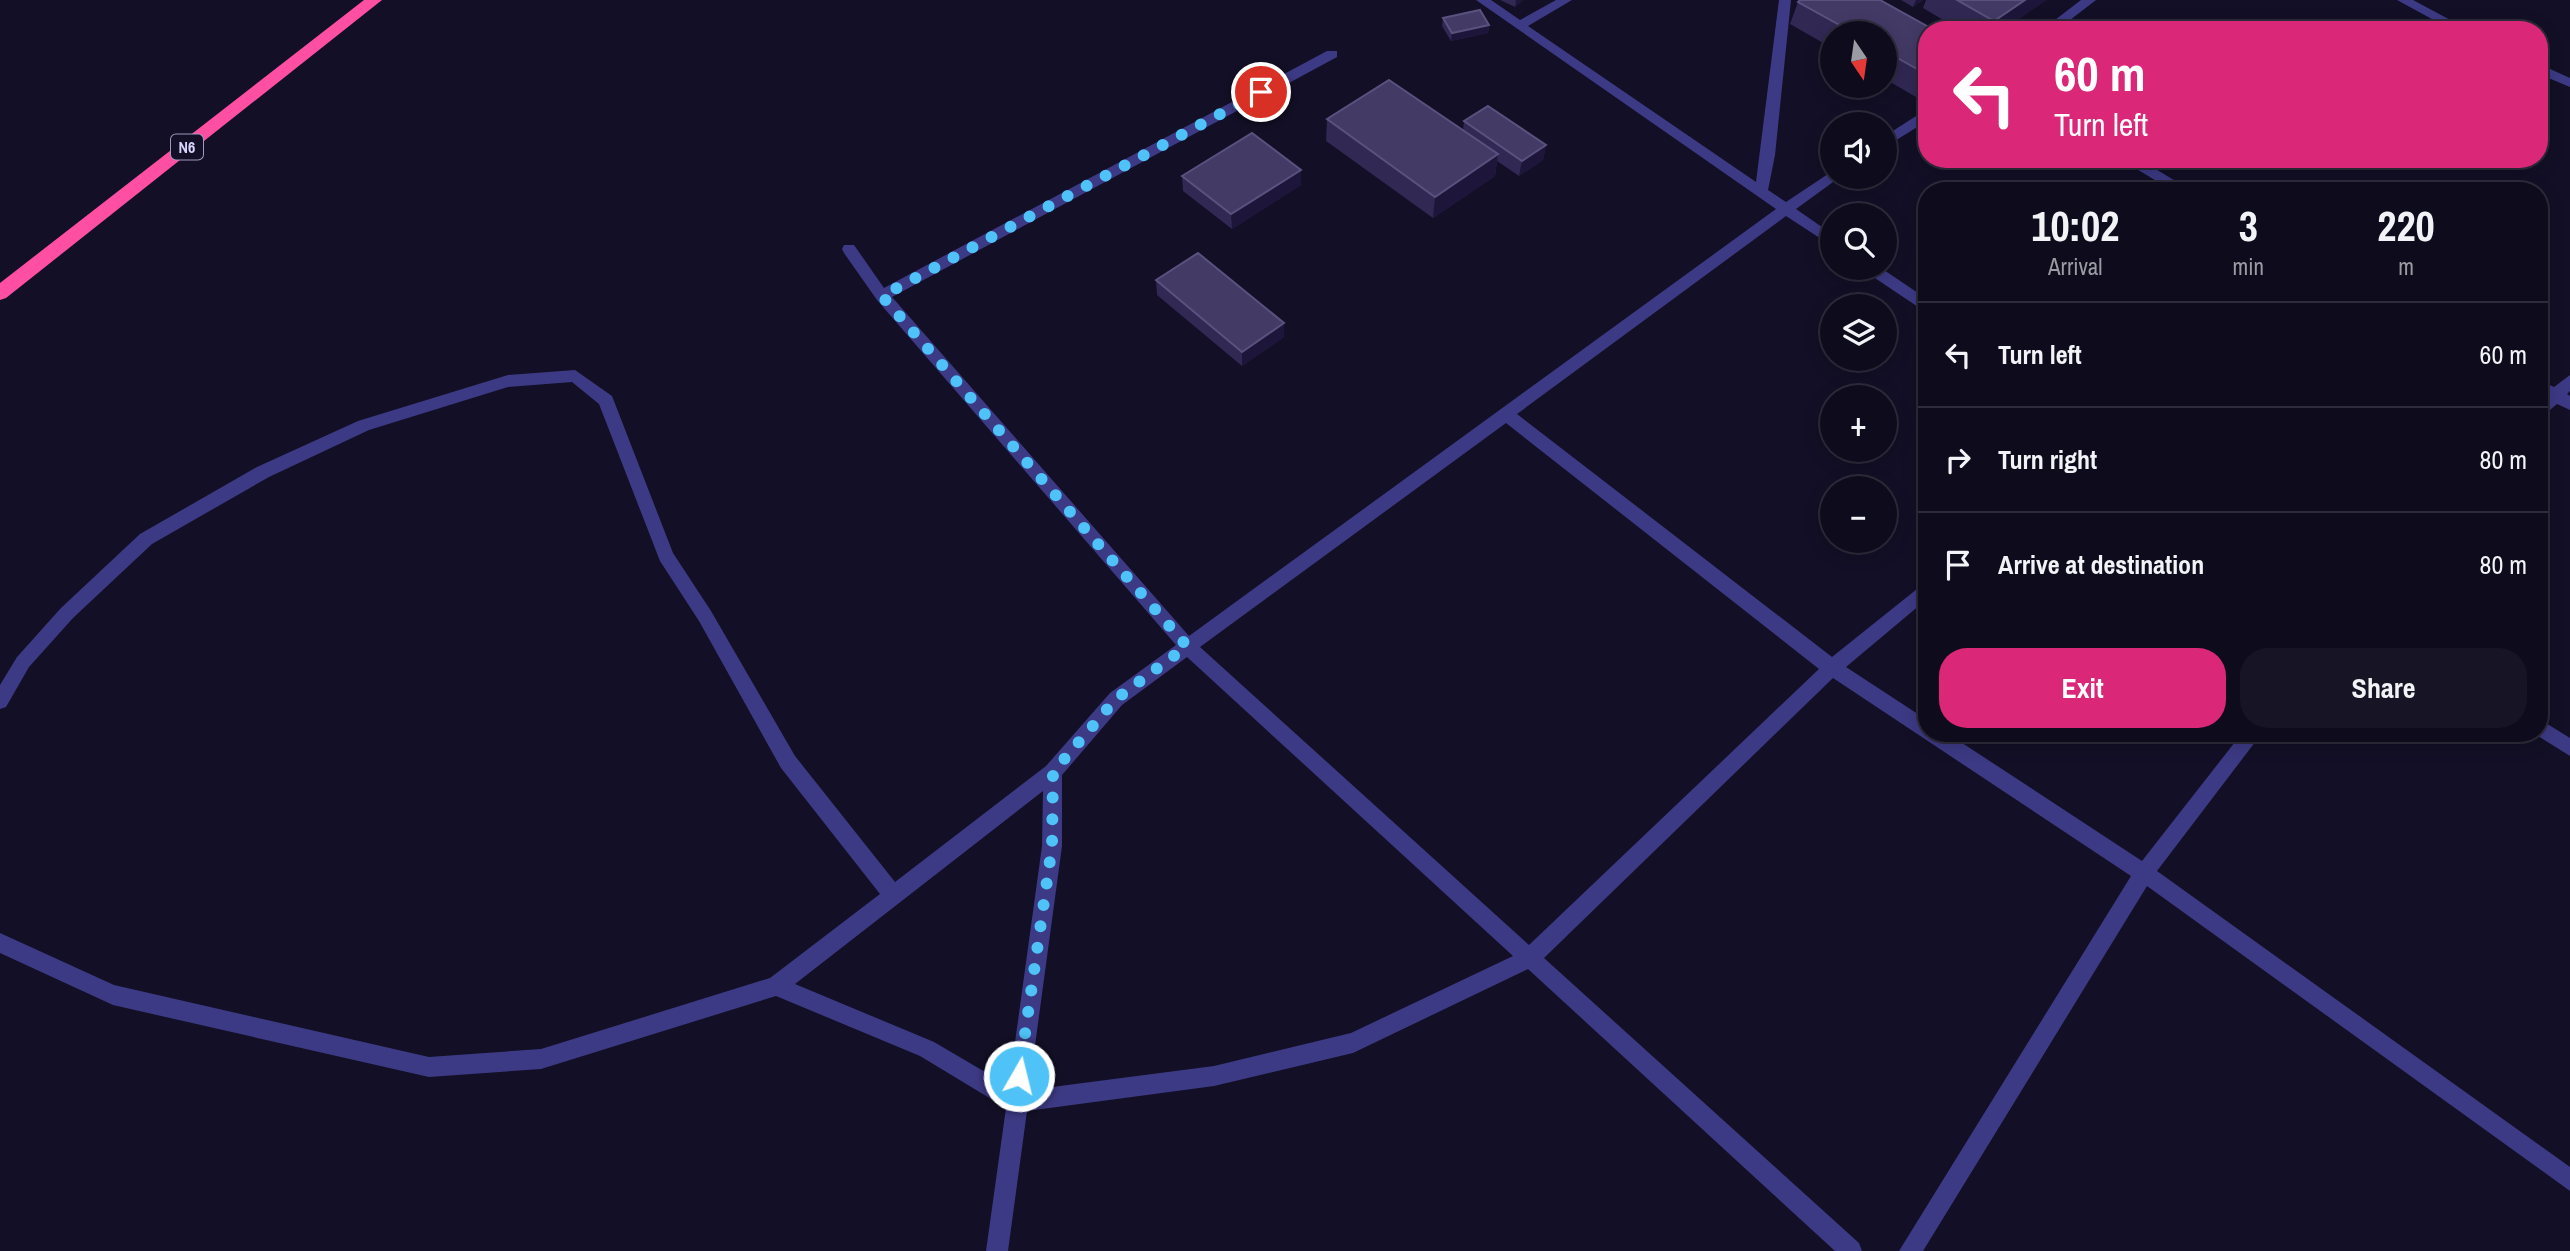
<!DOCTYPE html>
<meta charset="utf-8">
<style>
body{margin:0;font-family:"Archivo Narrow",sans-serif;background:#171425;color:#f1f3f6;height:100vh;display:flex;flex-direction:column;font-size:26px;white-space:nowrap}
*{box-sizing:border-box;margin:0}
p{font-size:23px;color:#9b9ba3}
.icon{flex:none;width:38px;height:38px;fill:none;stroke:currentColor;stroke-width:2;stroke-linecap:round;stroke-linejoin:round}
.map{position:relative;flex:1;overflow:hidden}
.details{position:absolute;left:1918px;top:182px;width:630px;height:560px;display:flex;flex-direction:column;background:#0e0b1c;border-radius:28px;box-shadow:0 4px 18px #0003,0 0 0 2px #2e2b3b}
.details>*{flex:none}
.hud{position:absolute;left:1918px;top:21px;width:630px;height:147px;border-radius:28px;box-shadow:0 4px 18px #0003,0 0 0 2px #2e2b3b;background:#db2777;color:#fff;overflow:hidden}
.needle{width:46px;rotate:167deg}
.tools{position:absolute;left:1820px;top:21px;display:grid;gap:14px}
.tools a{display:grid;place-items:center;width:77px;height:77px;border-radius:50%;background:#0e0b1c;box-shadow:0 4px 18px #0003,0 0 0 2px #2e2b3b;font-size:35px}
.pin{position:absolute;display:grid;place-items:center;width:60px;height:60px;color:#fff;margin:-30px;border:4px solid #fff;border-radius:50%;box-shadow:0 2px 7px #0007}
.me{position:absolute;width:77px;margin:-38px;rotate:8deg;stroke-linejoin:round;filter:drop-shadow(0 0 5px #0008)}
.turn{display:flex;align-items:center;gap:24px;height:147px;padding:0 21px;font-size:32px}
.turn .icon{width:91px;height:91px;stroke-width:2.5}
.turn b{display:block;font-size:49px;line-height:60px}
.eta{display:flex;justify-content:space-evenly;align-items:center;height:119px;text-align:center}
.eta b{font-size:42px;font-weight:800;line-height:49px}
.button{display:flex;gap:14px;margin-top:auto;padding:14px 21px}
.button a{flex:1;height:80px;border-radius:28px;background:#db2777;color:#fff;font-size:28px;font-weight:800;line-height:80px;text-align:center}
.button a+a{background:#171425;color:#f1f3f6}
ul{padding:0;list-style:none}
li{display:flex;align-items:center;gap:21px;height:105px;padding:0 21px;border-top:2px solid #2e2b3b}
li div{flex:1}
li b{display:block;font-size:26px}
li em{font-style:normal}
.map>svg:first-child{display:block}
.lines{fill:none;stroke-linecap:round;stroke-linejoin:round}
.minor{fill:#3d3a85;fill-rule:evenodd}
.highway{fill:#ff4fa3;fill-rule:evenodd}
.wall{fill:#312854}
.shaded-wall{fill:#1d163a}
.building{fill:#433a66;stroke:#5a527e;stroke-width:2}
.route{stroke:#4fc3f7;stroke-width:12;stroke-dasharray:0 21.6}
.labels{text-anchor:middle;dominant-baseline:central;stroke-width:7;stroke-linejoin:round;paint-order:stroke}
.shield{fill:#130f26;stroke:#9e99be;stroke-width:2}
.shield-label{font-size:16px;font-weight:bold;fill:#d9d4ff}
</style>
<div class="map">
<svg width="2570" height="1251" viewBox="0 0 2570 1251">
<rect width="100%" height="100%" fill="#130f26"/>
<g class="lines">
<g class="minor">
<path d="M1476 0H1491L1520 20 1556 0H1572L1528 26 1756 182 1779 0H1791L1775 155 1768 190 1786 202 1828 174 1832 172V177H1840L1796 209 1832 234V246L1786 216 1517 414 1832 657 1927 581V599L1846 667 1927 720V733H1947L2142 861 2242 733H2262L2157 871 2570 1167V1191L2147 886 1923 1251H1899L2131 876 1833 678 1544 958 1859 1243 1862 1251H1835L1528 969 1353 1053 1214 1086 1027 1111 1008 1251H986L1006 1108 920 1056 776 996 541 1069 429 1077 113 1005 0 953V933L114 985 429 1057 541 1049 770 978 880 894 781 768 699 621 660 561 599 404 572 382 508 387 369 430 269 477 152 544 73 618 29 667 6 707 0 709V685L17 657 61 608 140 534 257 467 358 421 508 375 575 370 612 396 673 553 711 611 795 756 895 882 1046 766 1110 693 1176 645 877 300 844 253 842 249 844 245H854L884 288 1327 51H1337V57L892 297 1189 636 1776 209ZM1506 423 1819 669 1529 945 1200 647ZM1187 657 1513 956 1351 1033 1214 1066 1029 1090 1062 846V775L1122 705ZM1043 791 1042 846 1009 1086 934 1042 795 984Z"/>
<polygon points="2081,0 2096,0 2057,30 2042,30"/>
<polygon points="2397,0 2413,0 2469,30 2452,30"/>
<polygon points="2539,64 2570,78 2570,87 2539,74"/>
<polygon points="1927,109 1927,121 1885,147 1885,136"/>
<polygon points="2120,159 2139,159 2192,191 2173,191"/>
<polygon points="1864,268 1881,268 1927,299 1927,313 1866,272"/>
<polygon points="2570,375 2570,391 2567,394 2570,396 2570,410 2557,404 2539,419 2539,403 2545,397 2539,394 2539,380 2554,387"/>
<polygon points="2539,719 2570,738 2570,756 2533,733 2539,733"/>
</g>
<polygon class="highway" points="364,0 382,0 6,298 0,300 0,283"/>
</g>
<g class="wall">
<polygon points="1500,0 1523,0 1515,7"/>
<polygon points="1901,0 1923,0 1913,7"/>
<polygon points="1926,0 2046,0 2003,30 1960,30 1923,8"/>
<polygon points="1798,2 1934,30 1927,88 1916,97 1885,79 1885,33 1832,33 1832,48 1790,24"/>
<polygon points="1443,18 1489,25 1488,33 1451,41 1442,26"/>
<polygon points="1327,119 1463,130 1464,121 1546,145 1543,160 1519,176 1497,161 1495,176 1433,218 1326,141"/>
<polygon points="1182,176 1301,185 1232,229 1183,191"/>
<polygon points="1156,280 1284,323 1284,337 1242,366 1157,295"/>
</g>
<g class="shaded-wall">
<polygon points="1516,0 1523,0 1515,7"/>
<polygon points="1916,0 1923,0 1913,7"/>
<polygon points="2025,0 2046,0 2003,30 1989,30 1994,21"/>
<polygon points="1489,25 1488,33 1451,41 1452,33"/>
<polygon points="1926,74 1927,74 1927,88 1916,97"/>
<polygon points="1546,145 1543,160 1519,176 1522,161"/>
<polygon points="1498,154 1495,176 1433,218 1435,197"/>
<polygon points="1301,170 1301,185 1232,229 1231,214"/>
<polygon points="1284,323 1284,337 1242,366 1242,352"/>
</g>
<g class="building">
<polygon points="1800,0 1880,0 1934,30 1927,30 1927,74 1926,74 1885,51 1885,33 1854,33 1798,2"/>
<polygon points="1957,0 2025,0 1994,21"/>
<polygon points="1480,10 1489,25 1452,33 1443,18"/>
<polygon points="1389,80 1498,154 1435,197 1327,119"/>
<polygon points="1488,106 1546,145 1522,161 1464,121"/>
<polygon points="1252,133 1301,170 1231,214 1182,176"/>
<polygon points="1198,253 1284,323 1242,352 1156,280"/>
</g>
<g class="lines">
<polyline class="route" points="1019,1076 1052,846 1053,772 1116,699 1187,646 882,296 1261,92"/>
</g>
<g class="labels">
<rect class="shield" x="171" y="134.5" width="32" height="25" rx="5"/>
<g class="shield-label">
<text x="187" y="147">N6</text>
</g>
</g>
</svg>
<div class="tools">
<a><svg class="needle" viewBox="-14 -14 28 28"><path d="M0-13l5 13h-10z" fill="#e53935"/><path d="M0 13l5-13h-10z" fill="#9b9ba3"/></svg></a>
<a><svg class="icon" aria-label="sound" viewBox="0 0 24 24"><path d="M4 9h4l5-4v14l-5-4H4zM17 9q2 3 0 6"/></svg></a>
<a><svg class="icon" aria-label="search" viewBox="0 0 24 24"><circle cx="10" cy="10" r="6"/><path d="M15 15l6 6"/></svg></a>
<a><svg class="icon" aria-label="layers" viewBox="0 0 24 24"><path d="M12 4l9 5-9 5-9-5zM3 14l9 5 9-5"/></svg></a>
<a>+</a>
<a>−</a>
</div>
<div class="pin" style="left:1261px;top:92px;background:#d93025"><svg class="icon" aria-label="arrive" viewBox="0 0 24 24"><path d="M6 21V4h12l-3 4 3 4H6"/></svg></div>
<svg class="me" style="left:1019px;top:1076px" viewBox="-20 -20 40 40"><circle r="17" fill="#4fc3f7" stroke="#fff" stroke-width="3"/><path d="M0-11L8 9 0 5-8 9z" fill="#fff"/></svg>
<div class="hud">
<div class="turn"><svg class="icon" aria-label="left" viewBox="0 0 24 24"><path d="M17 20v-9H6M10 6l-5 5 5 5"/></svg><div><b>60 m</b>Turn left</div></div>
</div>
<section class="details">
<div class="eta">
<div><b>10:02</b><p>Arrival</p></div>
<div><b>3</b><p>min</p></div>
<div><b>220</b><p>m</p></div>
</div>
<ul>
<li><svg class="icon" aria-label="left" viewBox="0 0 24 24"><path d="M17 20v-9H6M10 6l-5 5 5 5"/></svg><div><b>Turn left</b></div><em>60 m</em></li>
<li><svg class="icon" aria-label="right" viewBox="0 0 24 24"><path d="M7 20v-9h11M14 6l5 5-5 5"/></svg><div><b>Turn right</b></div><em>80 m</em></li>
<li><svg class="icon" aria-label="arrive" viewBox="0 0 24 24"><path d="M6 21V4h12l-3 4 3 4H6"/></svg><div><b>Arrive at destination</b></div><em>80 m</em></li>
</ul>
<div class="button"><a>Exit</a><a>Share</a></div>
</section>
</div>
